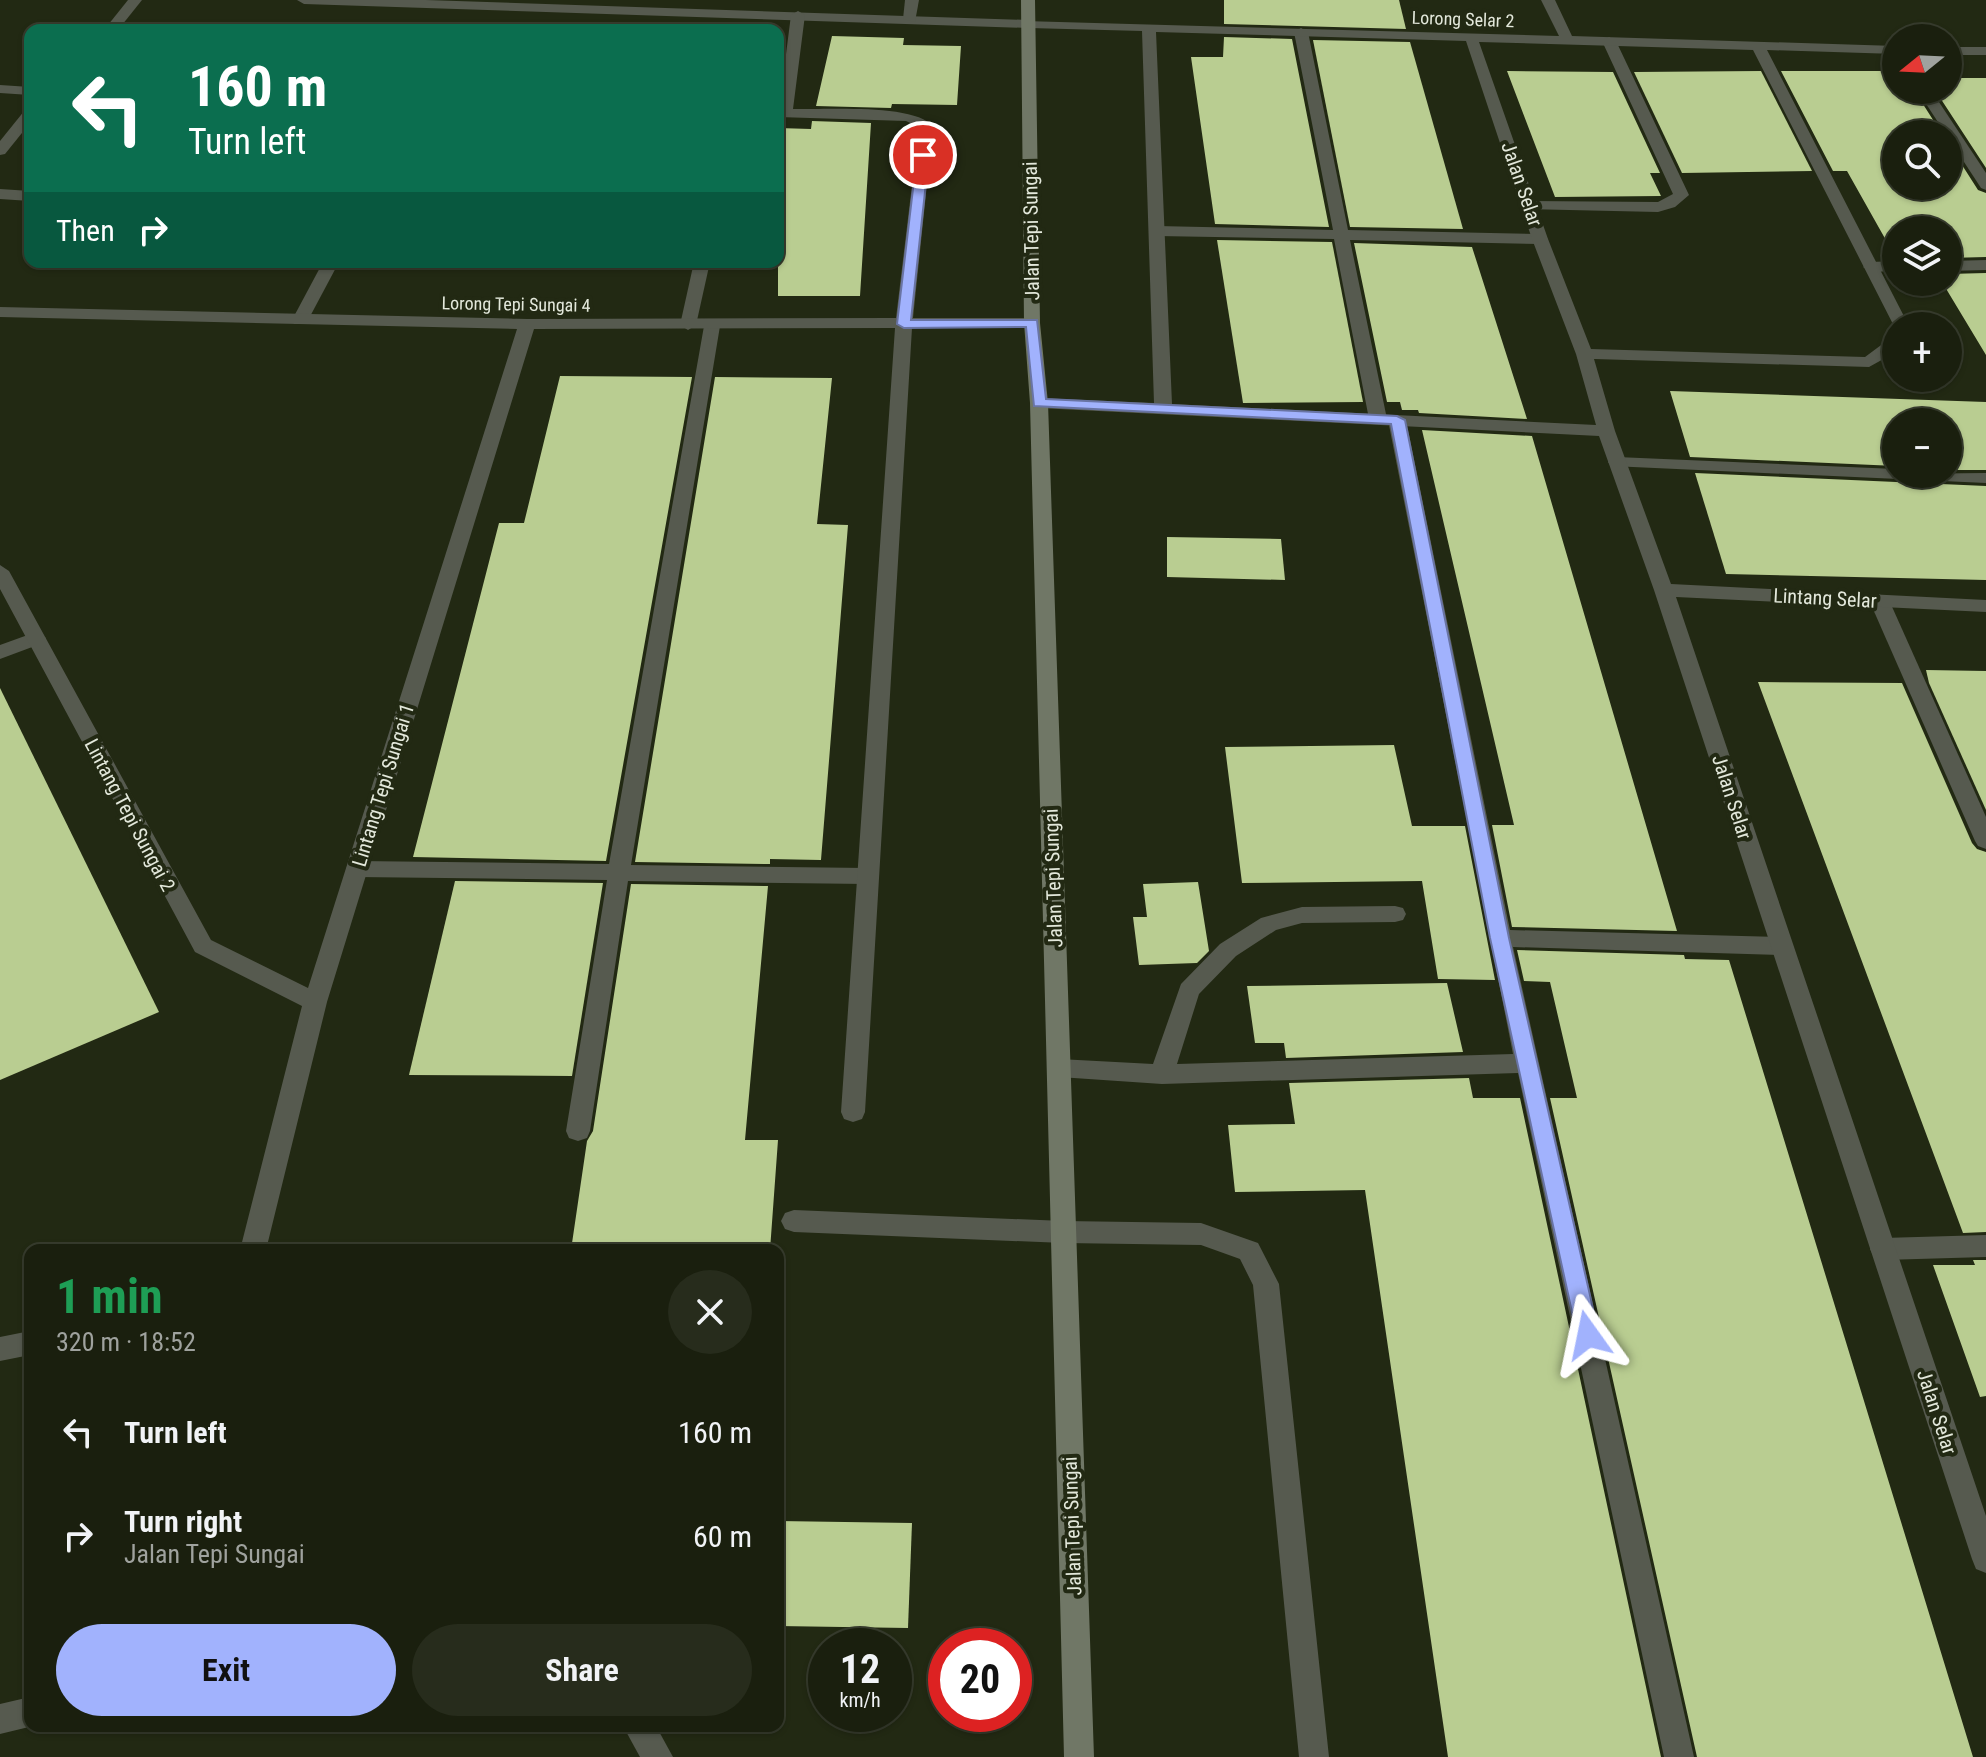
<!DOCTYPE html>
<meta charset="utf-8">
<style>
body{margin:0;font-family:"Roboto Condensed",sans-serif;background:#272c1c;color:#f1f3f6;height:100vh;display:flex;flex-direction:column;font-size:30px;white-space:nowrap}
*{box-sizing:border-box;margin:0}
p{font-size:26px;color:#9fa29e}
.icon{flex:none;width:44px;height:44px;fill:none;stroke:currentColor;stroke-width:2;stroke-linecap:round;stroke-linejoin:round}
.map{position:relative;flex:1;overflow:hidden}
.panel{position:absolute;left:24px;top:1244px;width:760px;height:488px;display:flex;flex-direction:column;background:#1a1f0e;border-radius:16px;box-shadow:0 2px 6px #0004,0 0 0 2px #383d2e}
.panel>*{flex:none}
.top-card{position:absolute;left:24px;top:24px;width:760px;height:244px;border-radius:16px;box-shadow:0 2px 6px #0004,0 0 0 2px #383d2e;background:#0b6e4f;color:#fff;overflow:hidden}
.needle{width:52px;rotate:252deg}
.buttons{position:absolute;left:1882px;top:24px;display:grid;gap:16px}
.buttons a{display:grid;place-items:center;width:80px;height:80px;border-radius:50%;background:#1a1f0e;box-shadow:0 2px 6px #0004,0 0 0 2px #383d2e;font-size:40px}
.speed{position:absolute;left:808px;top:1628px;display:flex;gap:16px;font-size:40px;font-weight:700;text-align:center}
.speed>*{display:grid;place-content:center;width:104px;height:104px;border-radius:50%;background:#1a1f0e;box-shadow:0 2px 6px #0004,0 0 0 2px #383d2e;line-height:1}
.speed small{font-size:20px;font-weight:400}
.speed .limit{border:12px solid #d22;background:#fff;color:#111}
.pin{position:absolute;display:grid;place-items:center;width:68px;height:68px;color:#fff;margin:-34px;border:4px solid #fff;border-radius:50%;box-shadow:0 2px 8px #0007}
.me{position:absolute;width:88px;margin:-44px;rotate:348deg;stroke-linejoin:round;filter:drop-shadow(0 0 6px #0008)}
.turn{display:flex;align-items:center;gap:28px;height:168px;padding:0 32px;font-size:36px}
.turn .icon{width:104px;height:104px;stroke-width:2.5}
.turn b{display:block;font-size:56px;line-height:68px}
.then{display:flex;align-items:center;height:76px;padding:0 32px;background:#0003;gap:16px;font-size:30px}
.round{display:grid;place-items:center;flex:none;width:84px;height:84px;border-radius:42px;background:#272c1c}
.headline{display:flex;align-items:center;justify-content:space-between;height:136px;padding:0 32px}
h1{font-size:48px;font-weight:700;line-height:60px;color:#1e9e55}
.cta{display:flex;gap:16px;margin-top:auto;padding:16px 32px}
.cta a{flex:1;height:92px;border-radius:48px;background:#a1b2fd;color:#111;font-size:32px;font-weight:700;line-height:92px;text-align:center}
.cta a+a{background:#272c1c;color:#f1f3f6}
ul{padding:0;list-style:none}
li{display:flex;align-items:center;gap:24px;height:104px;padding:0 32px}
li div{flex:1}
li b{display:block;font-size:30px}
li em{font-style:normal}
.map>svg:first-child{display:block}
.building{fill:#b9cd91}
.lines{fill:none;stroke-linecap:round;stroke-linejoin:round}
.service{fill:#565a4f;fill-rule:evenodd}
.minor{fill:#565a4f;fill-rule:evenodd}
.secondary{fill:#707766;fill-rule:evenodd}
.route{fill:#a1b2fd;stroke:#6974a4;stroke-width:2}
.labels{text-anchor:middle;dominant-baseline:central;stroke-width:8;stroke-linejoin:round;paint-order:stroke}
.far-street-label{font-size:18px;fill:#e3e8db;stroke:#222913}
.street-label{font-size:20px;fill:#e3e8db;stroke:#222913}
</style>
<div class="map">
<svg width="1986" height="1757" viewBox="0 0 1986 1757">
<rect width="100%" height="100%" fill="#222913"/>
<g class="building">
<polygon points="1224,0 1399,0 1406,29 1224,24"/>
<polygon points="832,36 904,38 903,45 961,46 957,105 892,104 891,108 816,106"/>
<polygon points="1224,37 1292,39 1329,227 1215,224 1191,57 1223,57"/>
<polygon points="1313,40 1410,42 1463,229 1350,227"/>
<polygon points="1507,71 1613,72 1660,173 1650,173 1661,196 1555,197"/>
<polygon points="1761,71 1812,171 1682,173 1634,72"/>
<polygon points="1781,71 1887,71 1892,79 1896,79 1896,90 1914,90 1942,134 1896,134 1896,186 1948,186 1948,143 1978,190 1986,193 1986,257 1948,258 1948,230 1896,230 1896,258 1847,171 1833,171"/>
<polygon points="1948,78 1986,78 1986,168 1935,90 1948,90"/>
<polygon points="812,121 871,123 860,296 778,296 778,128 811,129"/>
<polygon points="1217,240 1332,242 1363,402 1243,403"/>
<polygon points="1354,243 1472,247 1527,419 1419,413 1418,410 1402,410 1400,402 1387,402"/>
<polygon points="1986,273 1986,355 1942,282 1948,282 1948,274"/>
<polygon points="560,376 692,377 606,861 413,857 499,523 524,523"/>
<polygon points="715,377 832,378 817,524 848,525 821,860 770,859 770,864 635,862"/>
<polygon points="1670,391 1986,402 1986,470 1948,470 1948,422 1896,422 1896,466 1690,457"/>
<polygon points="1422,430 1532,436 1677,931 1512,927 1492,825 1514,825"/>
<polygon points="1695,473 1986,486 1986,580 1726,574"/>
<polygon points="1167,537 1281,539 1285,580 1167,577"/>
<polygon points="1926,670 1986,671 1986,810 1929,683"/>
<polygon points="1758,682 1902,683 1972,843 1977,849 1986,852 1986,1232 1963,1233"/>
<polygon points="0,688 159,1012 0,1080"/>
<polygon points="1394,745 1412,826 1465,826 1495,980 1438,979 1422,881 1242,883 1225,747"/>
<polygon points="455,881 603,883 572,1076 409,1075"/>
<polygon points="1198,882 1209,951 1197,963 1139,965 1133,917 1147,917 1143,884"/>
<polygon points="631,884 768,886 745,1140 778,1140 770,1250 571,1250 587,1141 593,1131"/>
<polygon points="1517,950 1684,955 1685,959 1729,960 1973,1757 1697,1757 1550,1098 1577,1098 1550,982 1524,981"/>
<polygon points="1447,983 1463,1052 1286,1058 1284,1043 1255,1043 1247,986"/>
<polygon points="1469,1078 1473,1098 1520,1098 1661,1757 1448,1757 1365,1190 1235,1192 1228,1125 1295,1124 1289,1083"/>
<polygon points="1973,1260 1986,1260 1986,1396 1980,1397 1933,1265 1975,1265"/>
<polygon points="778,1521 912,1523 908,1628 778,1626"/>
</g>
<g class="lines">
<g class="service">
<polygon points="128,0 142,0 118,30 104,30"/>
<polygon points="297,0 426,0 1029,20 1036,24 1029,28 304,4"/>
<polygon points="1301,28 1308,32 1348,230 1540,234 1548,239 1540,244 1350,240 1387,419 1378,424 1369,419 1334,239 1157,236 1149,231 1157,226 1333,230 1294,32"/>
<polygon points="1609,37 1616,41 1689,195 1675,207 1658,212 1524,209 1524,203 1529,201 1658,202 1673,194 1602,41"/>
<polygon points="1917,90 1931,90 1986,173 1986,190 1981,188"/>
<polygon points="30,109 30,123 5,154 0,155 0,141 25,110"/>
<polygon points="0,189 30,191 30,201 0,199"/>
<polygon points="1986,260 1986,270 1948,271 1948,261"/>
<polygon points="1896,261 1896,271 1871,272 1863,267 1871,262"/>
<polygon points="323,262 339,262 306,324 294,324 292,320"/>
<polygon points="694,262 710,262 696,325 688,330 680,325"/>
<polygon points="712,321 720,326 631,865 867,868 875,870 878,876 875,882 867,884 628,881 590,1131 587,1138 578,1141 569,1138 566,1131 607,880 357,877 349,875 346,869 349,863 357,861 609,864 704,326"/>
<polygon points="1397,415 1406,420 1510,930 1782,937 1790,940 1793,946 1790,952 1782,955 1513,947 1694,1757 1664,1757 1518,1073 1162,1084 1059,1077 1051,1075 1047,1068 1051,1061 1059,1059 1153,1064 1181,984 1220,944 1261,918 1302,907 1395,906 1403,908 1406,914 1403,920 1395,922 1302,923 1276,930 1236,956 1199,994 1177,1064 1513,1054 1388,420"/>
<polygon points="1617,457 1896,469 1896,474 1986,473 1986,483 1611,466 1608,462 1611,458"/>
<polygon points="1879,594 1889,600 1986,817 1986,849 1978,846 1975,841 1869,600"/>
<polygon points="36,632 46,638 43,643 0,659 0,645"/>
<polygon points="794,1210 1064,1221 1073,1224 1077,1232 1073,1240 1064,1243 794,1232 785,1229 781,1221 785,1213"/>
<polygon points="1986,1235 1986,1257 1883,1260 1874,1257 1870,1249 1874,1241 1883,1238"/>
<polygon points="30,1331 30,1355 0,1361 0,1337"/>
</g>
<g class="minor">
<polygon points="905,0 919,0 915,22 903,19"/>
<path d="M1541 0H1555L1572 36 1896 46V54L1767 50 1909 326H1896V330L1753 50 1479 42 1548 239 1591 349 1865 357 1896 334V352L1869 367 1594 359 1615 431 1671 584 1986 600V612L1676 597 1986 1516V1573L1976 1569 1972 1559 1654 590 1599 436 1039 408 1030 403 1039 398 1154 403 1142 31 1029 28 1022 24 1024 21 1559 36ZM1156 32 1466 41 1532 239 1576 354 1596 425 1172 404Z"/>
<path d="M798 11 805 15 793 109C824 110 916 103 933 127L913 318H1032L1040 323 1032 328H912L865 1112 862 1119 853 1122 844 1119 841 1112 895 328 534 329 327 1002 266 1250H240L302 1006 195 952 0 589V565L9 571 211 940 308 988 517 329 0 317V307L527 319 896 318 919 127 906 121 778 117 791 15Z"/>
<rect x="1948" y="47" width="38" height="8"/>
<polygon points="0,85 30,87 30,95 0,93"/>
<polygon points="1064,1221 1201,1223 1258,1243 1279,1284 1329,1757 1299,1757 1253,1285 1240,1259 1201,1245 1064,1243 1055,1240 1051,1232 1055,1224"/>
<polygon points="30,1697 30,1726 33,1726 0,1734 0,1704"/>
<polygon points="623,1726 656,1726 673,1757 640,1757"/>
</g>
<polygon class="secondary" points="1021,0 1035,0 1040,323 1048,403 1094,1757 1064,1757 1030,403 1024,323"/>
</g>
<polygon class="route" points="923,152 929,155 911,320 1037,320 1046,399 1397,416 1405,420 1509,938 1599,1335 1596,1341 1588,1344 1580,1341 1577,1335 1490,938 1391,424 1034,406 1026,327 904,328 897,324 917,155"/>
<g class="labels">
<g class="far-street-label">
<text transform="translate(1463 19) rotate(2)">Lorong Selar 2</text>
<text transform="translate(516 304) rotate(1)">Lorong Tepi Sungai 4</text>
</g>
<g class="street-label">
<text transform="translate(1522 184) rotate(71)">Jalan Selar</text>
<text transform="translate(1031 231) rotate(-91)">Jalan Tepi Sungai</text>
<text transform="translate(1825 598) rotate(3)">Lintang Selar</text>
<text transform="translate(383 785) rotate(-73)">Lintang Tepi Sungai 1</text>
<text transform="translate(1732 797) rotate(72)">Jalan Selar</text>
<text transform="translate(130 815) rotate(62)">Lintang Tepi Sungai 2</text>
<text transform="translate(1053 878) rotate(-92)">Jalan Tepi Sungai</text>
<text transform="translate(1937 1412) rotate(72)">Jalan Selar</text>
<text transform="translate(1072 1526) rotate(-92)">Jalan Tepi Sungai</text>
</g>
</g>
</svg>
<div class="buttons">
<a><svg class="needle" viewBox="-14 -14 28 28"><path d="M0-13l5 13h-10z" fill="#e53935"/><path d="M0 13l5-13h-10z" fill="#9fa29e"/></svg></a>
<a><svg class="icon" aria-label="search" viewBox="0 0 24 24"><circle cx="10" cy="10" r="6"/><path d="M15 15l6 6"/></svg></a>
<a><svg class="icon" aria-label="layers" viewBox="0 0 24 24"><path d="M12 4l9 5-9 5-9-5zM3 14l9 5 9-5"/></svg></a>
<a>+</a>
<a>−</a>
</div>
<div class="speed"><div>12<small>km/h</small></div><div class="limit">20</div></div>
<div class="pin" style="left:923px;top:155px;background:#d93025"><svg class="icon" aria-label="arrive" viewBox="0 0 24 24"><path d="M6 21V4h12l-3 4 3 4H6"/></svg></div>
<svg class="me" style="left:1588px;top:1335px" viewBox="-20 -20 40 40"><path d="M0-17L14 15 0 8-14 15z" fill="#a1b2fd" stroke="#fff" stroke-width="4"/></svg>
<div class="top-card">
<div class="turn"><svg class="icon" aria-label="left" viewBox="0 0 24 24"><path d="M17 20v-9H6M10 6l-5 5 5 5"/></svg><div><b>160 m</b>Turn left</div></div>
<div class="then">Then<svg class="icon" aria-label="right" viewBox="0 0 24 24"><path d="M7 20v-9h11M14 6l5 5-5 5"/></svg></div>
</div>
<section class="panel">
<div class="headline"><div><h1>1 min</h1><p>320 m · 18:52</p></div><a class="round"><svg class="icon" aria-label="close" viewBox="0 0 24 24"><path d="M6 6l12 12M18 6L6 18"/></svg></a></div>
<ul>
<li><svg class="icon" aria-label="left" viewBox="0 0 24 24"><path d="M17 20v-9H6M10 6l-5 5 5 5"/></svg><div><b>Turn left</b></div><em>160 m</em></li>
<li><svg class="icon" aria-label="right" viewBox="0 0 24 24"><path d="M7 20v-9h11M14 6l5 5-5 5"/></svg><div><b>Turn right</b><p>Jalan Tepi Sungai</p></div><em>60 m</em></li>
</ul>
<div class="cta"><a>Exit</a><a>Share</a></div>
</section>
</div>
